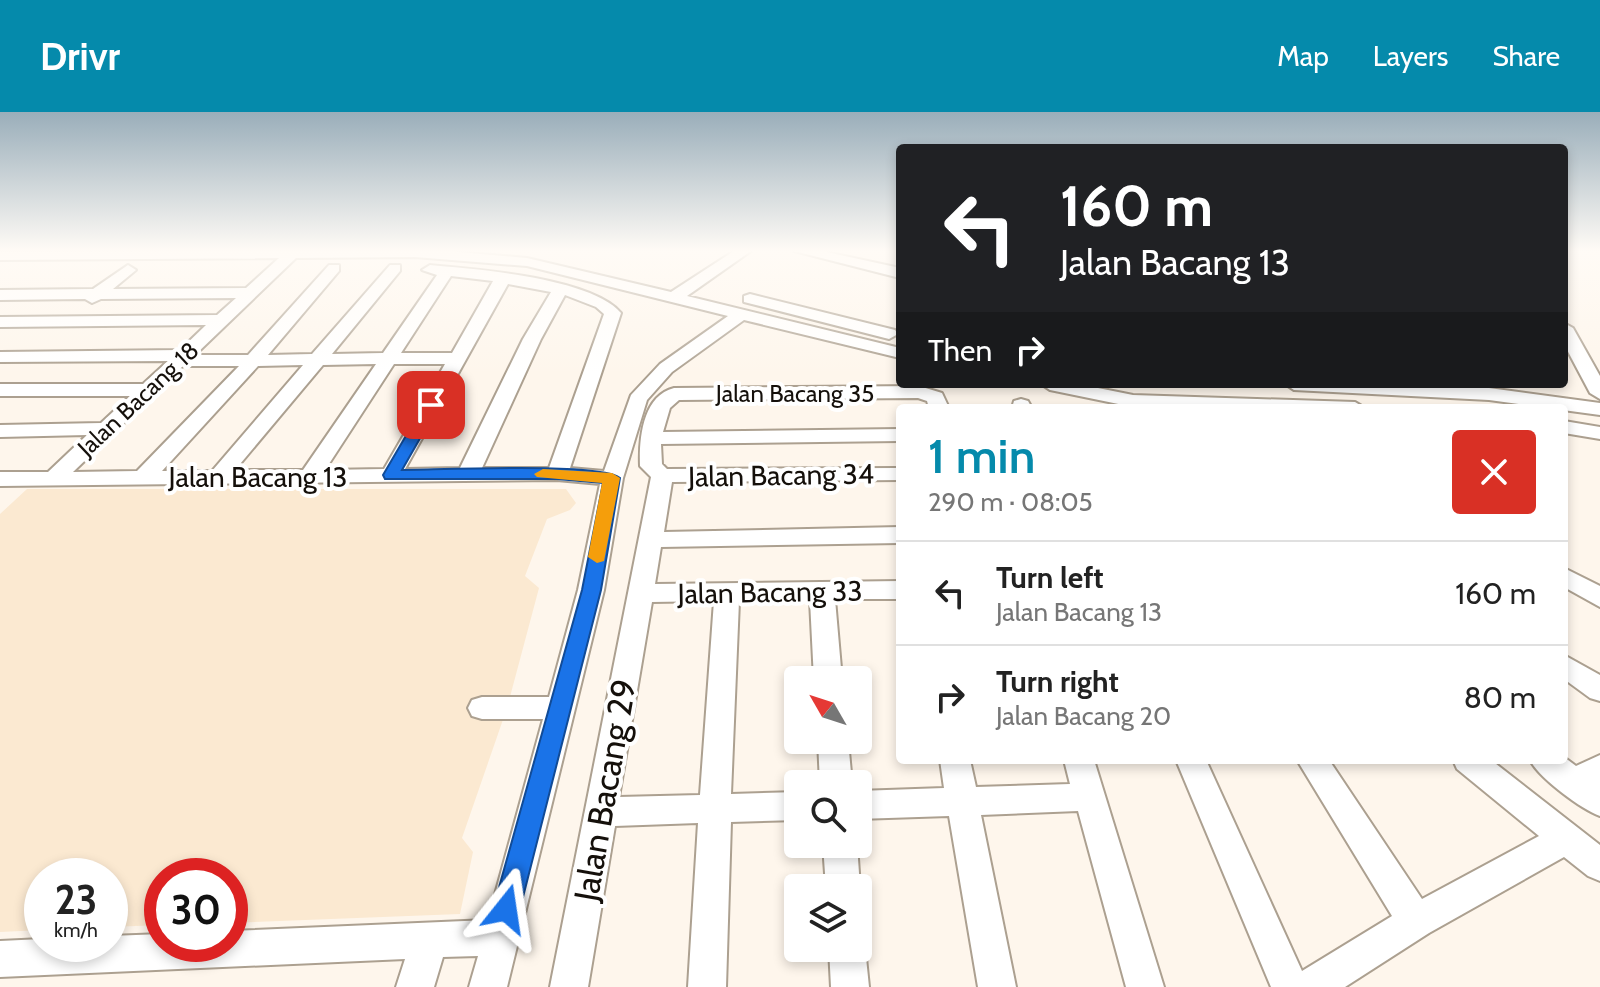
<!DOCTYPE html>
<meta charset="utf-8">
<style>
body{margin:0;font-family:Cabin,sans-serif;background:#f6f6f6;color:#222;height:100vh;display:flex;flex-direction:column;font-size:30px;white-space:nowrap}
*{box-sizing:border-box;margin:0}
p{font-size:26px;color:#767676}
.icon{flex:none;width:44px;height:44px;fill:none;stroke:currentColor;stroke-width:2;stroke-linecap:round;stroke-linejoin:round}
.map{position:relative;flex:1;overflow:hidden}
.panel{position:absolute;left:896px;top:292px;width:672px;height:360px;display:flex;flex-direction:column;background:#fff;border-radius:8px;box-shadow:0 4px 12px #0003}
.panel>*{flex:none}
.guide{position:absolute;left:896px;top:32px;width:672px;height:244px;border-radius:8px;box-shadow:0 4px 12px #0003;background:#202124;color:#fff;overflow:hidden}
.needle{width:52px;rotate:309deg}
.buttons{position:absolute;left:784px;top:554px;display:grid;gap:16px}
.buttons a{display:grid;place-items:center;width:88px;height:88px;border-radius:8px;background:#fff;box-shadow:0 4px 12px #0003;font-size:40px}
.speed{position:absolute;left:24px;top:746px;display:flex;gap:16px;font-size:40px;font-weight:700;text-align:center}
.speed>*{display:grid;place-content:center;width:104px;height:104px;border-radius:50%;background:#fff;box-shadow:0 4px 12px #0003;line-height:1}
.speed small{font-size:20px;font-weight:400}
.speed .limit{border:12px solid #d22;background:#fff;color:#111}
.pin{position:absolute;display:grid;place-items:center;width:68px;height:68px;color:#fff;margin:-34px;border-radius:16px;box-shadow:0 4px 12px #0006}
.me{position:absolute;width:88px;margin:-44px;rotate:15deg;stroke-linejoin:round;filter:drop-shadow(0 0 6px #0008)}
.turn{display:flex;align-items:center;gap:28px;height:168px;padding:0 32px;font-size:36px}
.turn .icon{width:104px;height:104px;stroke-width:2.5}
.turn b{display:block;font-size:56px;line-height:68px}
.then{display:flex;align-items:center;height:76px;padding:0 32px;background:#0003;gap:16px;font-size:30px}
.round{display:grid;place-items:center;flex:none;width:84px;height:84px;border-radius:8px;background:#f6f6f6}
.overview{display:flex;align-items:center;justify-content:space-between;height:136px;padding:0 32px}
h1{font-size:48px;font-weight:600;line-height:60px;color:#058aab}
ul{padding:0;list-style:none}
li{display:flex;align-items:center;gap:24px;height:104px;padding:0 32px;border-top:2px solid #e0e0e0}
li div{flex:1}
li b{display:block;font-size:30px}
li em{font-style:normal}
header{display:flex;align-items:center;gap:48px;box-sizing:border-box;height:112px;padding:0 40px;background:#058aab;color:#fff}
header strong{font-size:38px}
nav{display:flex;gap:44px;margin-inline-start:auto;font-size:28px}
.map>svg:first-child{display:block}
.built{fill:#fbe9d1}
.lines{fill:none;stroke-linecap:round;stroke-linejoin:round}
.minor-casing{stroke:#aca090;stroke-width:4}
.minor{fill:#fff;fill-rule:evenodd}
.route{fill:#1a73e8;stroke:#114b97;stroke-width:2}
.slow{fill:#f59e0b}
.labels{text-anchor:middle;dominant-baseline:central;stroke-width:8;stroke-linejoin:round;paint-order:stroke}
.far-street-label{font-size:24px;fill:#15100b;stroke:#fff}
.street-label{font-size:28px;fill:#15100b;stroke:#fff}
.near-street-label{font-size:34px;fill:#15100b;stroke:#fff}
</style>
<header>
<strong>Drivr</strong>
<nav><a>Map</a><a>Layers</a><a>Share</a></nav>
</header>
<div class="map">
<svg width="1600" height="875" viewBox="0 0 1600 875">
<rect width="100%" height="100%" fill="#fef6ec"/>
<polygon class="built" points="27,377 566,377 576,391 570,398 547,407 525,464 539,476 507,596 462,726 473,740 460,802 230,811 230,764 162,764 162,813 110,815 110,764 42,764 42,818 0,820 0,402"/>
<g class="lines">
<defs>
<g id="minor">
<path d="M447 139 527 146 671 180 734 139H751L687 184 900 236V246L744 208 672 260 647 288 623 366 604 478 507 875H469L478 844 443 845 434 875H396L405 847 0 865V829L42 827V832H110V824L162 822V832H230V819L488 808 543 607H482L472 604 468 596 472 588 482 585H549L578 478 600 372 557 368 0 374V360H48L87 323 0 325V313L101 311 130 284H0V272H143L168 249 0 250V240L180 238 206 213 0 215V205L217 203 236 186 101 187 92 191 85 187 0 188V178L93 177 128 153 136 158 113 177 246 176 279 146 0 148V140ZM415 145 527 154 728 204 660 252 631 283 604 359 570 356 621 201C592 166 476 157 430 153L422 158 437 163 383 241 332 242 400 159V153H390L312 242 268 243 339 159V153H329L248 243H195L296 146ZM451 164 493 169 452 241H401ZM508 172 551 180 523 227 460 356 405 357ZM565 183 596 195 604 202 549 356H482L541 227ZM376 252 303 358H235L323 253ZM394 252H445L384 357 325 358ZM303 253 212 359H162L258 254ZM183 254H239L137 359 73 360Z"/>
<polygon points="794,139 822,139 900,156 900,166"/>
<polygon points="750,182 895,218 898,222 889,227 744,190 744,184"/>
<polygon points="1564,211 1573,216 1600,264 1600,287 1590,281 1564,232"/>
<polygon points="1041,272 1078,272 1133,283 1355,290 1365,296 1133,295 1050,278"/>
<polygon points="1285,272 1405,272 1489,276 1600,291 1600,303 1489,288 1294,278"/>
<path d="M919 274 942 281 949 296H929L927 289 918 286 679 288 670 296 663 320 900 317V329L661 332 662 352 667 357 900 356V368L672 370 664 420 900 415V431L661 435 655 472 900 469V487H835L842 568H814L810 488 739 489 731 682 798 680V708L731 710 726 875H688L698 711 615 714 588 875H550L651 365 640 354C639 328 642 284 674 276ZM714 489 700 683 619 685 652 490Z"/>
<polygon points="1021,287 1028,289 1032,296 1012,296 1014,289"/>
<polygon points="1564,309 1600,315 1600,327 1564,321"/>
<polygon points="1564,456 1600,474 1600,495 1564,475"/>
<polygon points="1564,543 1600,563 1600,589 1590,586 1564,567"/>
<polygon points="818,628 848,628 852,672 820,672"/>
<path d="M1600 643V704C1581 697 1539 666 1530 648H1564V645L1576 654Z"/>
<polygon points="940,648 970,648 976,675 1070,672 1064,648 1094,648 1164,875 1126,875 1078,699 981,703 1016,875 978,875 949,704 858,707 858,679 944,676"/>
<polygon points="1176,648 1206,648 1302,859 1392,804 1297,648 1329,648 1422,787 1539,724 1457,657 1453,648 1491,648 1600,733 1600,769 1588,764 1564,745 1429,821 1345,875 1271,875"/>
<polygon points="823,732 857,732 860,776 858,781 858,776 826,776"/>
<polygon points="858,822 865,836 869,875 831,875 829,836 858,836"/>
</g>
</defs>
<use href="#minor" class="minor-casing"/>
<use href="#minor" class="minor"/>
</g>
<linearGradient id="sky" x2="0" y2="1"><stop stop-color="#9aaeba"/><stop offset="0.53" stop-color="#fffbf6"/><stop offset="1" stop-color="#fffbf6" stop-opacity="0"/></linearGradient>
<rect width="1600" height="262" fill="url(#sky)"/>
<path class="route" d="M431 288 439 293 402 358C437 358 602 350 620 366L601 478 520 797 516 806 506 809 497 806 493 797 582 478 603 371 557 367H385L383 363 424 293Z"/>
<polygon class="slow" points="543,357 612,361 620,366 604,449 597,451 588,445 602,371 537,365 534,362"/>
<g class="labels">
<g class="far-street-label">
<text x="795" y="281">Jalan Bacang 35</text>
<text transform="translate(138 287) rotate(-43)">Jalan Bacang 18</text>
</g>
<g class="street-label">
<text transform="translate(781 363) rotate(-1)">Jalan Bacang 34</text>
<text x="258" y="365">Jalan Bacang 13</text>
<text transform="translate(770 480) rotate(-1)">Jalan Bacang 33</text>
</g>
<g class="near-street-label">
<text transform="translate(605 678) rotate(-80)">Jalan Bacang 29</text>
</g>
</g>
</svg>
<div class="buttons">
<a><svg class="needle" viewBox="-14 -14 28 28"><path d="M0-13l5 13h-10z" fill="#e53935"/><path d="M0 13l5-13h-10z" fill="#767676"/></svg></a>
<a><svg class="icon" aria-label="search" viewBox="0 0 24 24"><circle cx="10" cy="10" r="6"/><path d="M15 15l6 6"/></svg></a>
<a><svg class="icon" aria-label="layers" viewBox="0 0 24 24"><path d="M12 4l9 5-9 5-9-5zM3 14l9 5 9-5"/></svg></a>
</div>
<div class="speed"><div>23<small>km/h</small></div><div class="limit">30</div></div>
<div class="pin" style="left:431px;top:293px;background:#d93025"><svg class="icon" aria-label="arrive" viewBox="0 0 24 24"><path d="M6 21V4h12l-3 4 3 4H6"/></svg></div>
<svg class="me" style="left:506px;top:797px" viewBox="-20 -20 40 40"><path d="M0-17L14 15 0 8-14 15z" fill="#1a73e8" stroke="#fff" stroke-width="4"/></svg>
<div class="guide">
<div class="turn"><svg class="icon" aria-label="left" viewBox="0 0 24 24"><path d="M17 20v-9H6M10 6l-5 5 5 5"/></svg><div><b>160 m</b>Jalan Bacang 13</div></div>
<div class="then">Then<svg class="icon" aria-label="right" viewBox="0 0 24 24"><path d="M7 20v-9h11M14 6l5 5-5 5"/></svg></div>
</div>
<section class="panel">
<div class="overview"><div><h1>1 min</h1><p>290 m · 08:05</p></div><a class="round" style="background:#d93025;color:#fff"><svg class="icon" aria-label="close" viewBox="0 0 24 24"><path d="M6 6l12 12M18 6L6 18"/></svg></a></div>
<ul>
<li><svg class="icon" aria-label="left" viewBox="0 0 24 24"><path d="M17 20v-9H6M10 6l-5 5 5 5"/></svg><div><b>Turn left</b><p>Jalan Bacang 13</p></div><em>160 m</em></li>
<li><svg class="icon" aria-label="right" viewBox="0 0 24 24"><path d="M7 20v-9h11M14 6l5 5-5 5"/></svg><div><b>Turn right</b><p>Jalan Bacang 20</p></div><em>80 m</em></li>
</ul>
</section>
</div>
